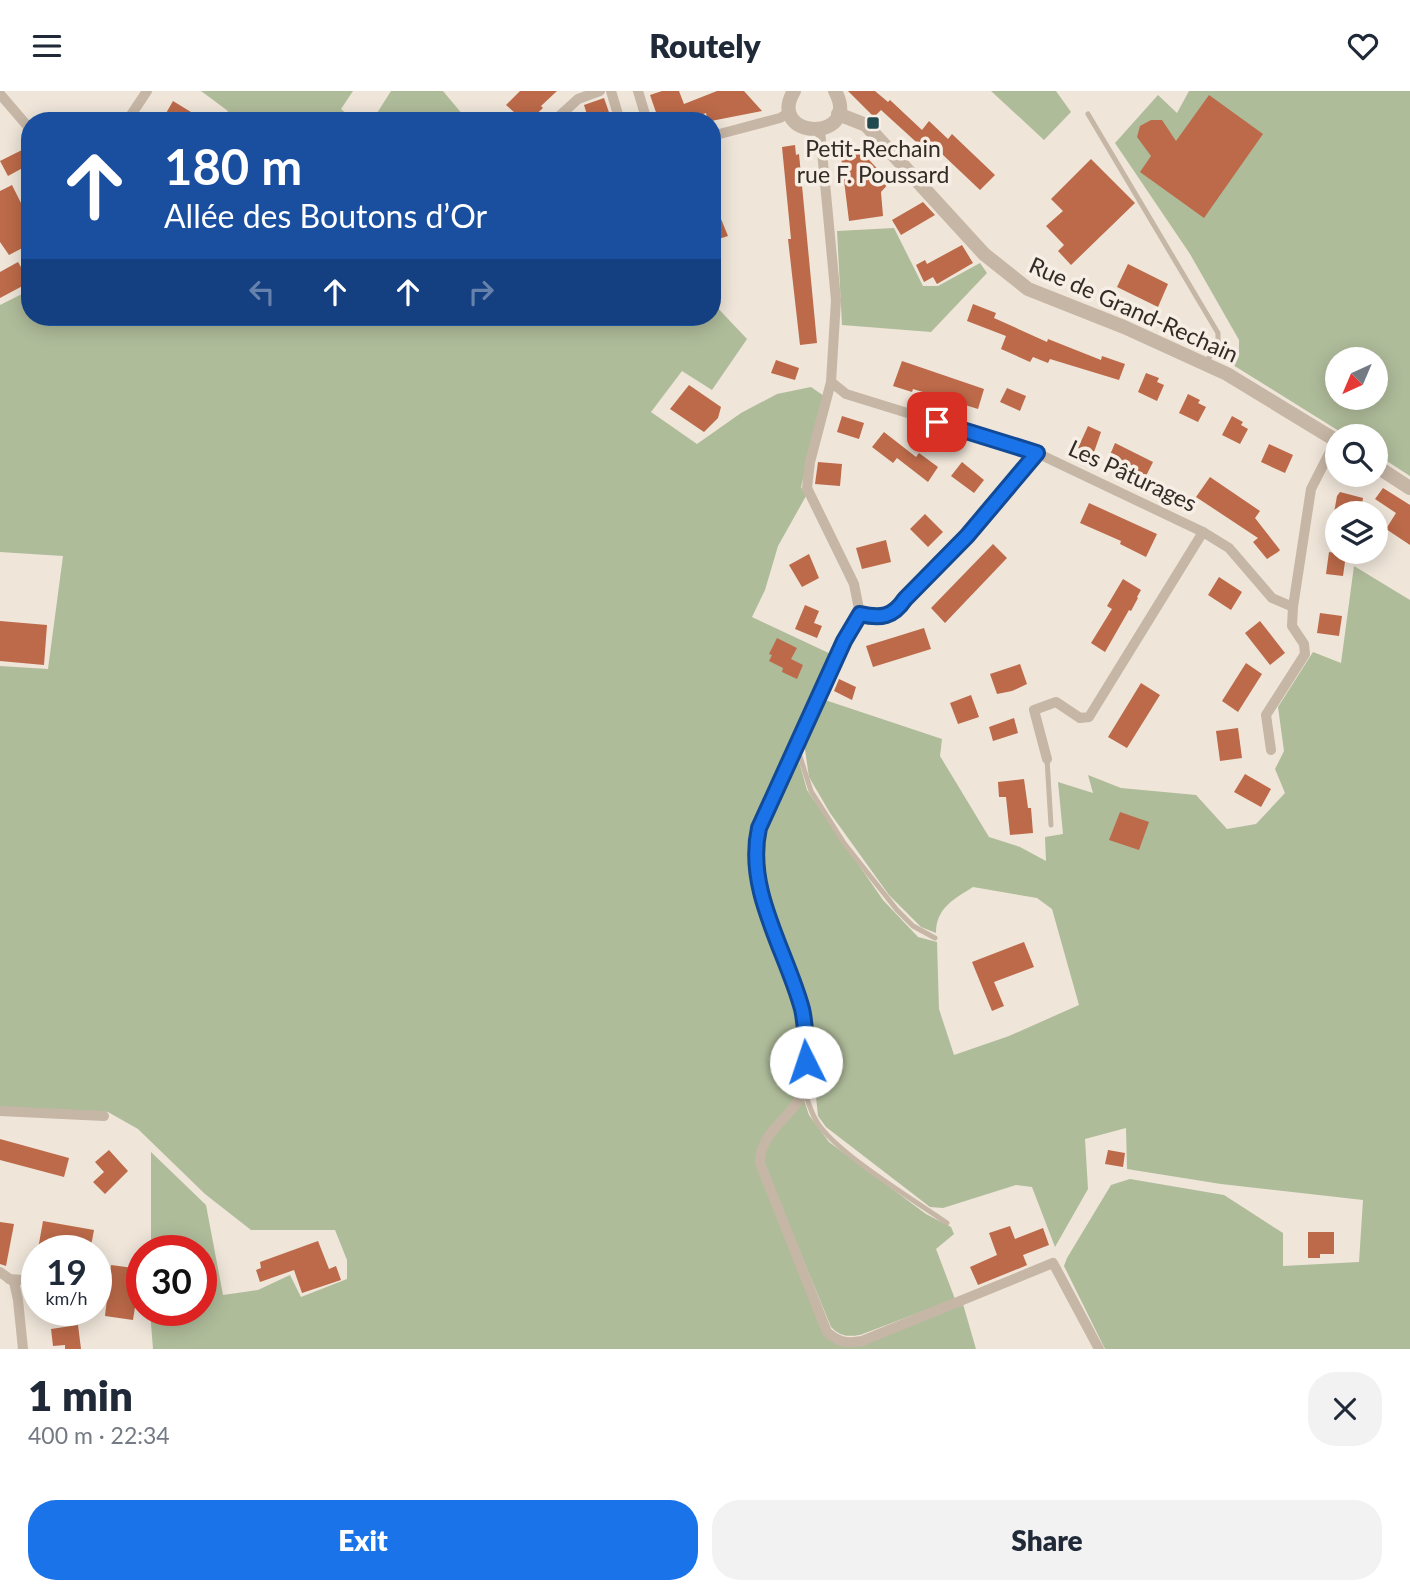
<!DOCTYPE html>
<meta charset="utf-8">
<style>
body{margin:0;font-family:Lato,sans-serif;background:#f2f2f3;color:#1f2937;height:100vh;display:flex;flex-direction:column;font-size:26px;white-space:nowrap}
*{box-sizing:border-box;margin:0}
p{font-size:23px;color:#747a83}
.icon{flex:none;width:38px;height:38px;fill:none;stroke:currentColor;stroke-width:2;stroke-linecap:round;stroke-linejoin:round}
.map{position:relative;height:1258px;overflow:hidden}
.side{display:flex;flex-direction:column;background:#fff;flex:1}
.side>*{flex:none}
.hud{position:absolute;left:21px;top:21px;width:700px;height:214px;border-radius:28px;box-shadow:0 4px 18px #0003;background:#1a4fa0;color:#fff;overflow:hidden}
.needle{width:46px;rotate:224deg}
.controls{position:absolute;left:1325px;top:256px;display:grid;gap:14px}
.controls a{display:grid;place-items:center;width:63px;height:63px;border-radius:50%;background:#fff;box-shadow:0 4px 18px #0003;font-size:35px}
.speed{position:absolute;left:21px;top:1144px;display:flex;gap:14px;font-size:35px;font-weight:700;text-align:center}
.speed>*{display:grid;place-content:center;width:91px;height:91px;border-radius:50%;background:#fff;box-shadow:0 4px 18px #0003;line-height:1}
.speed small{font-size:18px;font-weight:400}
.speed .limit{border:10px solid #d22;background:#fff;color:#111}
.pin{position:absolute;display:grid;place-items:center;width:60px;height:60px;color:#fff;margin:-30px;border-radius:14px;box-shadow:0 4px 10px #0006}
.me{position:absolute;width:77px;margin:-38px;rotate:356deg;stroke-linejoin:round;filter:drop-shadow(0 0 5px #0008)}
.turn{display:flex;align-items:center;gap:24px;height:147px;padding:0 28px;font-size:32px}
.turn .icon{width:91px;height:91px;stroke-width:2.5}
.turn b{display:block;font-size:49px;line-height:60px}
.lanes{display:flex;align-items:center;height:66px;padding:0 28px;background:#0003;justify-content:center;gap:35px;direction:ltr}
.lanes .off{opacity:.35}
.round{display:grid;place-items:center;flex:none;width:74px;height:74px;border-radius:28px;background:#f2f2f3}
.overview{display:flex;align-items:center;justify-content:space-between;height:119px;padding:0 28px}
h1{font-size:42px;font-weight:800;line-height:52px}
.primary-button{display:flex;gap:14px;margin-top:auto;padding:14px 28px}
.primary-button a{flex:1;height:80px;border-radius:28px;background:#1a73e8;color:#fff;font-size:28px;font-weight:800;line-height:80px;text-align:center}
.primary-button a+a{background:#f2f2f3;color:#1f2937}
header{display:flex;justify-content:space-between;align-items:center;height:91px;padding:0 28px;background:#fff;font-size:32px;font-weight:800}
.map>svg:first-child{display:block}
.green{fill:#afbc9a;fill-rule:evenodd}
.building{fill:#bc6a49}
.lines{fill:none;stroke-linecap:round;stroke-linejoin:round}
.service{stroke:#c6b6a6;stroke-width:5}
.minor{stroke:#c6b6a6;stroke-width:10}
.tertiary{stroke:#c6b6a6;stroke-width:14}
.route-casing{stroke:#114b97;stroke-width:18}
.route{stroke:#1a73e8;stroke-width:12}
.poi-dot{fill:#1f4b50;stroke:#f7efe5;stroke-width:2.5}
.labels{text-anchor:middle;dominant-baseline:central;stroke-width:7;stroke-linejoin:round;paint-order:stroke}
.poi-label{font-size:23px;fill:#322b26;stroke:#f7efe5}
.street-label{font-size:23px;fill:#322b26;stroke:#f7efe5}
</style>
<header><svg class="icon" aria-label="menu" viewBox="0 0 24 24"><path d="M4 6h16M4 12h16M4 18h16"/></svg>Routely<svg class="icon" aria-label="heart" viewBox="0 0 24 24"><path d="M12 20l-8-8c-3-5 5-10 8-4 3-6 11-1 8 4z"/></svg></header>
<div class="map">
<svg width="1410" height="1258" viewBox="0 0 1410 1258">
<rect width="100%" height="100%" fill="#efe5d9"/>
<g class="green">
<polygon points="201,0 353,0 341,18 355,30 222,30 228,20"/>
<polygon points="391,0 443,0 468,30 372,30"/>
<polygon points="991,0 1056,0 1071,21 1044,49"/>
<path d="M1189 0H1410V385L1376 363V345H1347L1233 274 1239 262V249L1190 163 1115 52 1158 4 1177 22ZM1337 268H1376V306H1337Z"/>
<polygon points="894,137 923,195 938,195 980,172 987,182 931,241 842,234 837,140"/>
<path d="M30 199V226H712V211L747 248 712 299 682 280 651 321 697 353 741 322 777 303 811 296 824 305 801 396 806 405 778 455 765 499 752 526 833 564 766 706 748 756 753 793 799 919 801 998 757 1060 820 1236C829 1248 834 1256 850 1255L963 1213 976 1258H153L150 1220H201V1160H151V1061L206 1114 223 1204 258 1199 290 1184 301 1206 347 1188V1169L335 1139H251L205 1103 138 1038 108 1021 0 1016V575L48 578 63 465 0 461V214Z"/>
<path d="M1354 475 1410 509V1258H1105L1064 1175 1067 1167 1111 1094 1130 1088 1224 1104 1283 1142V1175L1359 1171 1363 1109 1221 1093 1127 1078 1126 1037 1085 1048 1088 1098 1055 1156 1032 1096 1016 1094 943 1117 930 1116 826 1036 818 1025 807 918 762 784 760 744 796 660 807 699 883 809 918 846 937 851 939 918 954 964 1009 945 1079 914 1052 818 1037 807 973 796C954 808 936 817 936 842L921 836 889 804 830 722 809 686 803 645 822 608 942 648 940 665 989 746 1020 756 1046 770 1045 746 1063 743 1058 691 1093 702 1088 684 1121 697 1196 704 1227 738 1256 733 1285 702 1275 678 1284 660 1278 616 1313 561 1341 572Z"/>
<path d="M804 1009 809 1024 829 1051 926 1123 951 1136 954 1143 936 1158 955 1208 860 1244C847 1246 840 1245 831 1236L764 1073C762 1048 789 1027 804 1009Z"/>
</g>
<g class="building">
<polygon points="520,0 557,0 541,15 543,17 531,28 529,26 524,30 506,14"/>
<polygon points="662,0 679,0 684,13 717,0 744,0 762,20 711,30 708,30 706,22 685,30 659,30 650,4"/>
<polygon points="848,0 875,0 888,11 890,9 922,39 929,30 948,48 952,43 995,84 980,99 942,63 936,69 881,19 874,26"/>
<polygon points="1209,4 1263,43 1204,127 1140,81 1151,65 1137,46 1140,35 1151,29 1162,29 1176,50"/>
<polygon points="604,7 612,30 589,30 584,14"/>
<polygon points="173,10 191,21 186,30 173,30 165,24"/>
<polygon points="848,52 853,52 890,91 881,101 883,125 849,130 841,65 842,57"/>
<polygon points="795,54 796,64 799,63 817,252 800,254 788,148 791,148 782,56"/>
<polygon points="30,55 30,73 8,85 0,70"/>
<polygon points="1091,68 1135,112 1071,174 1058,160 1064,154 1046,135 1063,120 1051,108"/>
<polygon points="12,94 22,114 30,116 30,153 9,164 0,151 0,100"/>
<polygon points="712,106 728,145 712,150"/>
<polygon points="923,111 935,124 901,144 892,129"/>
<polygon points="962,154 973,172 937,193 933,186 924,191 916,174 925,169 927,173"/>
<polygon points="18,171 30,191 0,207 0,181"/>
<polygon points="1128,173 1168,193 1158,216 1117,196"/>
<polygon points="973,213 996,222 994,227 1047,251 1048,248 1101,269 1102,265 1125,273 1119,289 1050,268 1048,272 1033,266 1030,271 1001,258 1006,245 967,230"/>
<polygon points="776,269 799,277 795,289 771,282"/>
<polygon points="902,270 984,298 978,318 913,298 912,301 893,295"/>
<polygon points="1146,282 1159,287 1157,291 1164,294 1157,310 1138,301"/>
<polygon points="689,294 721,316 718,327 704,341 670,318"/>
<polygon points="1007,297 1026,305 1020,320 1000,311"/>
<polygon points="1188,303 1200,309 1198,312 1206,316 1198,331 1179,322"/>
<polygon points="842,325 864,332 859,348 837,341"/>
<polygon points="1232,325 1243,331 1241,334 1248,338 1240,353 1222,344"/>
<polygon points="1088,335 1101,341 1093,364 1078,357"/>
<polygon points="884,341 916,366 919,362 938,376 928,391 897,367 893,372 872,356"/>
<polygon points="1115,352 1153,371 1142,393 1116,380 1118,376 1107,371"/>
<polygon points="1269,353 1293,364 1285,382 1261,371"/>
<polygon points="818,371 842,373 840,395 815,393"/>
<polygon points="962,371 984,389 974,402 951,385"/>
<polygon points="1210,386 1260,420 1255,427 1280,459 1278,461 1267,468 1253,451 1258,447 1196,406"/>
<polygon points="1383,397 1410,414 1410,454 1386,438 1396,422 1375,408"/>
<polygon points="1340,401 1363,407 1361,420 1359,422 1334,422 1337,405"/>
<polygon points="1089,412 1157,443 1146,466 1120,453 1121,450 1080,432"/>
<polygon points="925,423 943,441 928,456 910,438"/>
<polygon points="886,449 891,471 862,478 856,457"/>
<polygon points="993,453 1007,467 945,532 931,517"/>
<polygon points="1329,461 1346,464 1343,485 1326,483"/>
<polygon points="809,463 819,487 802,496 789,474"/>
<polygon points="1219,486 1242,501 1231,519 1208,504"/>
<polygon points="1123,488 1141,499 1137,506 1138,507 1131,520 1129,519 1105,561 1091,552 1112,518 1107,515"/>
<polygon points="805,514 819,520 814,532 822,535 817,547 795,538"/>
<polygon points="1320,522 1342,525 1339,545 1317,542"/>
<polygon points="0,530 47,534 44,574 0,570"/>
<polygon points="1260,530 1285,562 1270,574 1245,542"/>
<polygon points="924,537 931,558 873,576 866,555"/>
<polygon points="777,547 797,557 791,568 803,574 797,588 782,581 783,577 769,570 772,564 769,563"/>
<polygon points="1246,572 1262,583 1238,621 1222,610"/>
<polygon points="1020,573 1027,593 1012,600 997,603 990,583"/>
<polygon points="839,588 856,596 852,609 834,600"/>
<polygon points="1141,592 1160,604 1127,657 1108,646"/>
<polygon points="971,604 979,626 958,633 950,612"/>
<polygon points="1014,627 1018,642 993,650 989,636"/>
<polygon points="1238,637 1242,667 1220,670 1216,640"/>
<polygon points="1245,683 1271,698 1261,716 1234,701"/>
<polygon points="1024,688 1028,717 1031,717 1033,742 1010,744 1006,706 999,706 998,691"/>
<polygon points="1120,721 1149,731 1139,759 1109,749"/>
<polygon points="1024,851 1034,876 994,891 1004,915 992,920 972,871"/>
<polygon points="0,1048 69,1067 64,1086 0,1069"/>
<polygon points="109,1059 128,1080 105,1103 93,1091 104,1081 95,1071"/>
<polygon points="1108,1059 1125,1062 1123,1076 1105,1073"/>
<polygon points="43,1130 94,1139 90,1160 38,1158"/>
<polygon points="0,1131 14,1133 6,1175 0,1173"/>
<polygon points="1010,1135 1015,1148 1043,1137 1049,1154 1023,1164 1027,1174 1025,1175 978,1194 970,1176 997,1164 989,1142"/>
<polygon points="1308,1141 1334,1141 1334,1163 1320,1163 1320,1167 1308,1167"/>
<polygon points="318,1150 329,1178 336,1175 341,1189 302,1202 294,1179 260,1191 256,1179 261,1177 260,1171"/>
<polygon points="111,1174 141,1178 133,1229 105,1225"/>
<polygon points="78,1234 81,1258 65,1258 65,1254 53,1255 51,1238"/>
</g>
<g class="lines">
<g class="service">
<polyline points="1088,23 1218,242 1218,254 1206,271"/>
<polyline points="796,653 811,700 844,752 897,819 913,835 935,847"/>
<polyline points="1047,668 1051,734"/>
<path d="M805 1001C808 1011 811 1022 817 1031 836 1062 914 1109 947 1132"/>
</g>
<g class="minor">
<polyline points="611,0 620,30"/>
<polyline points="638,0 647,30"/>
<polyline points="0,3 30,38"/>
<polyline points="127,30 147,0"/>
<polyline points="554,30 578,8 600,0"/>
<path d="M820 39 836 209 831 291 810 371 807 397 854 493 860 523C820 590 789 665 759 737 750 777 765 819 779 856 787 878 798 899 803 922 805 932 805 943 806 954 807 967 810 989 804 1001 792 1026 759 1042 760 1072L827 1241C838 1251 847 1253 862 1250L1053 1172 1099 1258"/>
<polyline points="712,45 780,27 790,21"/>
<polyline points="831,291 846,303 1037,362 1203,441 1229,457 1272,507 1293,516"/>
<path d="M860 523C881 528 893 526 905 508L967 445 1037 362"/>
<polyline points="1271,659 1266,624 1305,563 1304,553 1292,535 1293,516 1311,398 1336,349"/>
<polyline points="1047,668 1034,619 1056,611 1080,627 1089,626 1203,441"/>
<polyline points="0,1020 104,1025"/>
<polyline points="0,1181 14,1191 18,1209 23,1258"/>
<polyline points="9,1188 37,1190"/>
</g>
<g class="tertiary">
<path d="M794 0C765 49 863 52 835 0"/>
<polyline points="838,23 866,34 984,163 1028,198 1124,236 1227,283 1337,350"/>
<polyline points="1376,375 1410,397"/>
</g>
</g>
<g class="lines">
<defs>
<path id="route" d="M806 971C806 954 806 935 802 918 786 859 745 799 759 737L844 550 860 523C881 528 893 526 905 508L967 445 1037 362 937 331"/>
</defs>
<use href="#route" class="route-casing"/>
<use href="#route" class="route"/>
</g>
<rect class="poi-dot" x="866" y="25" width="14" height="14" rx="3.5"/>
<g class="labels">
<g class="poi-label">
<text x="873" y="57">Petit-Rechain<tspan x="873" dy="26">rue F. Poussard</tspan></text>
</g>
<g class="street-label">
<text transform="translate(1134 218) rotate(24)">Rue de Grand-Rechain</text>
<text transform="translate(1133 384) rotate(25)">Les Pâturages</text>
</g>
</g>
</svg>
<div class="controls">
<a><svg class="needle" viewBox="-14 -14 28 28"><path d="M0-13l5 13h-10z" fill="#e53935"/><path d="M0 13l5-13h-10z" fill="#747a83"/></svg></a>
<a><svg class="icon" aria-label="search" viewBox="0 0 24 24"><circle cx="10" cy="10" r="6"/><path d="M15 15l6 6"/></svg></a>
<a><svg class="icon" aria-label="layers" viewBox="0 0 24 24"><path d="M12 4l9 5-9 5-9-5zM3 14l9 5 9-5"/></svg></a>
</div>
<div class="speed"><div>19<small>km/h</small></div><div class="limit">30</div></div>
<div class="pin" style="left:937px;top:331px;background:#d93025"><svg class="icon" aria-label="arrive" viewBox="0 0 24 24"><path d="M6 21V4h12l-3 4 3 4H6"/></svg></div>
<svg class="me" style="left:806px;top:971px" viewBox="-20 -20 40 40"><circle r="19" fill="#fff"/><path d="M0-13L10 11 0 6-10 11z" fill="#1a73e8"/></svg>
<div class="hud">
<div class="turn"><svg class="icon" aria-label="ahead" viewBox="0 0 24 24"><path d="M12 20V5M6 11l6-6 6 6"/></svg><div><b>180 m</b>Allée des Boutons d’Or</div></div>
<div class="lanes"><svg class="icon off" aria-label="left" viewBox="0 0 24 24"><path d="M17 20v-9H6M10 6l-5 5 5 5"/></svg><svg class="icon" aria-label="ahead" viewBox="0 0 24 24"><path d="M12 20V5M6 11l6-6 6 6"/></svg><svg class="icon" aria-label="ahead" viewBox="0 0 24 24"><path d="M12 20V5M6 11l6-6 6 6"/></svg><svg class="icon off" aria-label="right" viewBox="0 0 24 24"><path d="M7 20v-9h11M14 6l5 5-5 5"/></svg></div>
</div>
</div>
<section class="side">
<div class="overview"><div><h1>1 min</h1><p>400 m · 22:34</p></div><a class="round"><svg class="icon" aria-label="close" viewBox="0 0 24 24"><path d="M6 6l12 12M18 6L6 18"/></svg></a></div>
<div class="primary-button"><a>Exit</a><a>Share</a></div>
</section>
